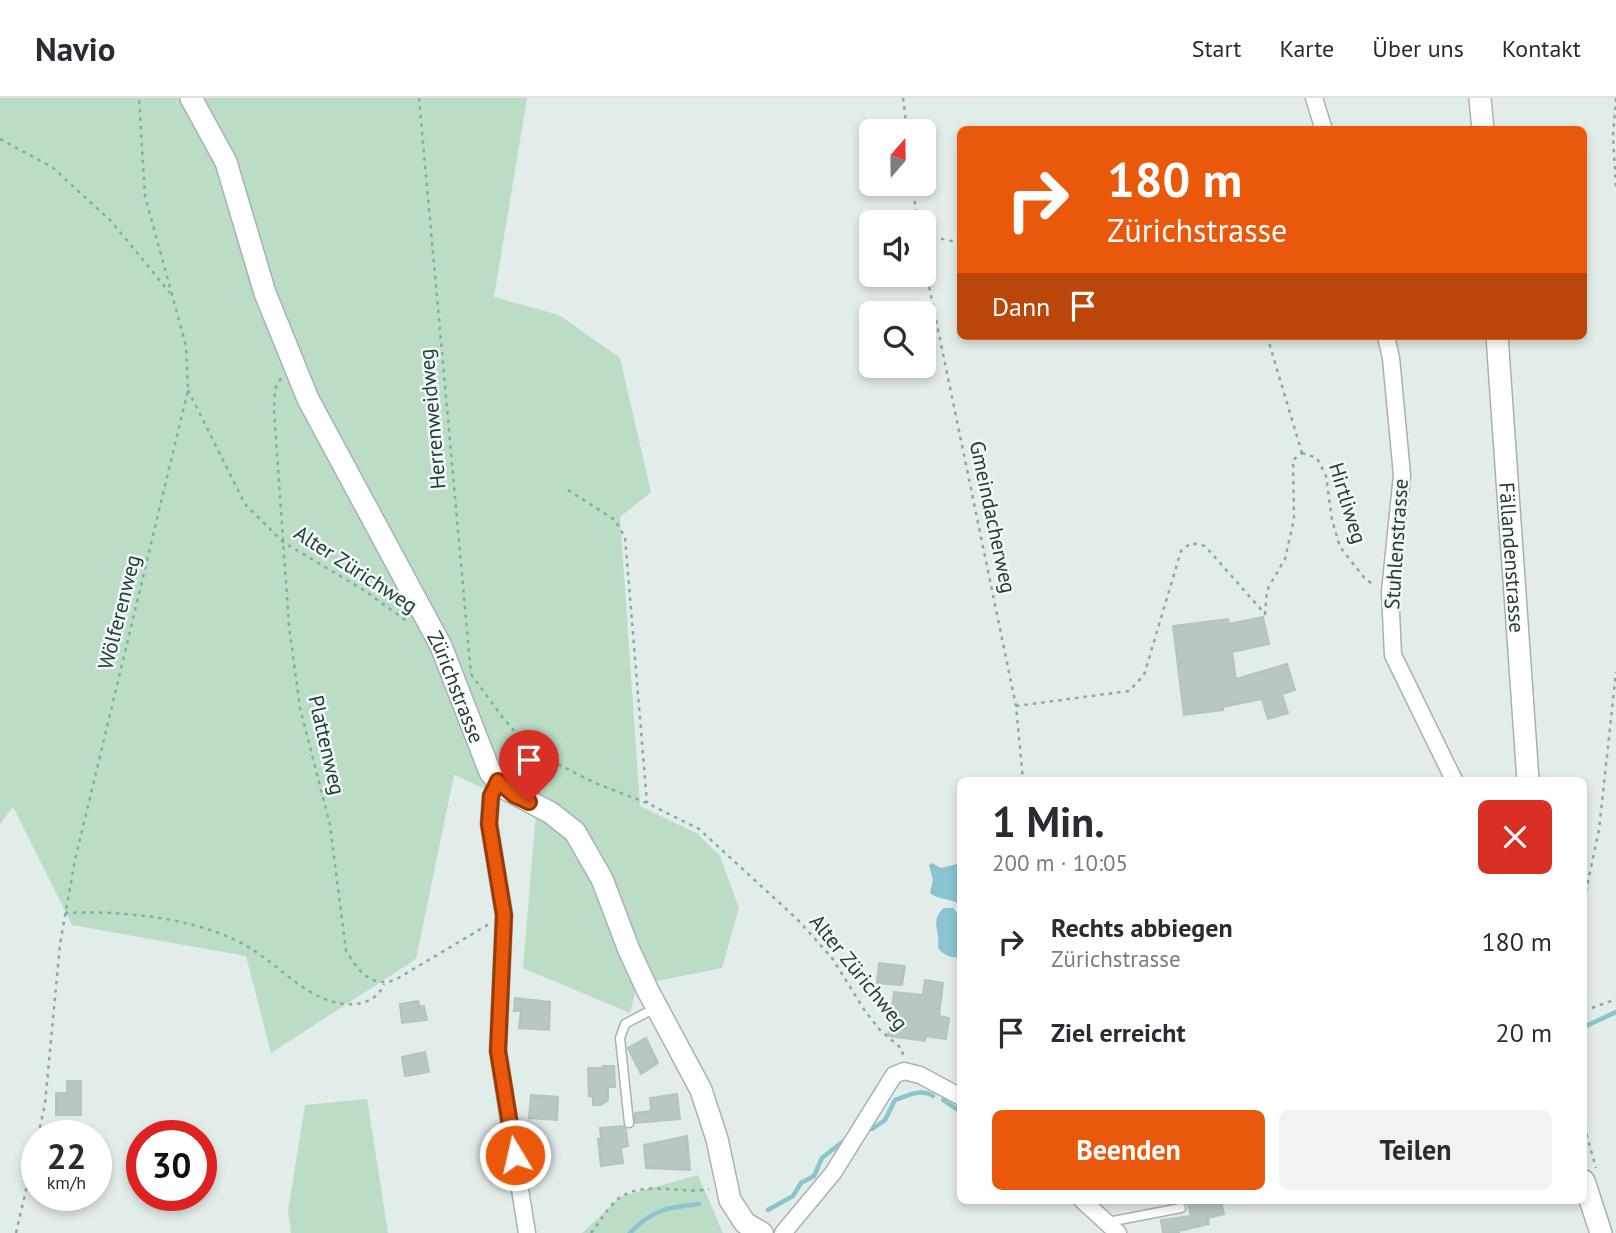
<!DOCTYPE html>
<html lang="de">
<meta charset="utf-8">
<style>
body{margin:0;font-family:"PT Sans",sans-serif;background:#f2f2f3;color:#2b2b33;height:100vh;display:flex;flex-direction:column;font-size:26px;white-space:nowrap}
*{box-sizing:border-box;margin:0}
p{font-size:23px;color:#7c7c81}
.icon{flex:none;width:38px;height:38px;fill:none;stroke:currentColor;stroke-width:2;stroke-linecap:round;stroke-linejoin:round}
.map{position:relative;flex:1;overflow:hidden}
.details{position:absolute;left:957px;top:679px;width:630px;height:427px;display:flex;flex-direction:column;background:#fff;border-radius:10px;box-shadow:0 4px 10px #0003}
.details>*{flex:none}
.guide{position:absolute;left:957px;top:28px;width:630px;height:214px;border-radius:10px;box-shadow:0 4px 10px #0003;background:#ea580c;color:#fff;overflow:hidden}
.needle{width:46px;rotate:20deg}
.tools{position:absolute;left:859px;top:21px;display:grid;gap:14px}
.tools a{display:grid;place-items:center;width:77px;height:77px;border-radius:10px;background:#fff;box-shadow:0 4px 10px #0003;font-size:35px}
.speed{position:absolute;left:21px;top:1022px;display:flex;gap:14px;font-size:35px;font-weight:700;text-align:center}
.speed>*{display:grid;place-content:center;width:91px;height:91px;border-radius:50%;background:#fff;box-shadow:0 4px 10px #0003;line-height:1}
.speed small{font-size:18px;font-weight:400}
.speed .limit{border:10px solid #d22;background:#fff;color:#111}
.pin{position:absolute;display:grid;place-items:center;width:60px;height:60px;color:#fff;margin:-72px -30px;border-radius:50% 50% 50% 0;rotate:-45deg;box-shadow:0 0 7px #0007}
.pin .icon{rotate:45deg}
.me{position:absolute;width:77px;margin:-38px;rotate:351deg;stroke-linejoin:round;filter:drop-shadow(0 0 5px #0008)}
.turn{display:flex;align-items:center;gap:24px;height:147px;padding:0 35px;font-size:32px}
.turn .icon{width:91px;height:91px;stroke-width:2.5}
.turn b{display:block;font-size:49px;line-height:60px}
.then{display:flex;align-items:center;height:66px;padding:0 35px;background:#0003;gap:14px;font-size:26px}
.round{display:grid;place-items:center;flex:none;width:74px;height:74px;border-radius:10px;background:#f2f2f3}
.summary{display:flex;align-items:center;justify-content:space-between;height:119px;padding:0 35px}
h1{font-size:42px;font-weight:800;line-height:52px}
.primary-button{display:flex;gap:14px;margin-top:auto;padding:14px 35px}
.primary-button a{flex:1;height:80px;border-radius:10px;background:#ea580c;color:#fff;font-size:28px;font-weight:800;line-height:80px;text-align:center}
.primary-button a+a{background:#f2f2f3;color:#2b2b33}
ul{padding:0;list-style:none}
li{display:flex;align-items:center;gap:21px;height:91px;padding:0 35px}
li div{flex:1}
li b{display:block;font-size:26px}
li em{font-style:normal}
header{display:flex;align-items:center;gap:42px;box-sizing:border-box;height:98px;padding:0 35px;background:#fff;border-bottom:2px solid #e1e1e2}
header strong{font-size:33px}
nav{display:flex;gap:38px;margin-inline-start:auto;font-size:24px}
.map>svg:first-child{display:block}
.green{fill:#bbddc5}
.water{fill:#8ac4d1}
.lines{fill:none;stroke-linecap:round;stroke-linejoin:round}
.stream{stroke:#8ac4d1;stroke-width:4.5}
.building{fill:#b7c7c1;stroke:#b4c5bf;stroke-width:2}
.service-casing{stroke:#a5b4af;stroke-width:11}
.minor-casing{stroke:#a5b4af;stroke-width:19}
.tertiary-casing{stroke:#a5b4af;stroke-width:24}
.path{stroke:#82afa2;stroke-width:2.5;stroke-dasharray:3.5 5;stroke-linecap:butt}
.service{stroke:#fff;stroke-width:8}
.minor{stroke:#fff;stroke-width:16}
.tertiary{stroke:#fff;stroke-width:21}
.route-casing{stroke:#983908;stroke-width:18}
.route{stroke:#ea580c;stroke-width:12}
.labels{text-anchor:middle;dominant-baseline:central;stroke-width:5;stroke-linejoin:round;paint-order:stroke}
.street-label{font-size:21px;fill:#223d36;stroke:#f2f8f6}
</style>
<header>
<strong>Navio</strong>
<nav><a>Start</a><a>Karte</a><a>Über uns</a><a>Kontakt</a></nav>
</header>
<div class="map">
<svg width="1616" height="1135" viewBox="0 0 1616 1135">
<rect width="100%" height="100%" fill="#e2ece8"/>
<g class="green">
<polygon points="0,0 527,0 494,199 559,217 620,260 651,394 620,419 640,708 698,736 720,758 739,810 722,870 637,887 630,915 523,870 536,714 454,677 416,861 271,955 246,858 72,827 13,709 0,726"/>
<polygon points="367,1001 388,1135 291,1135 288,1113 305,1007"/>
<polygon points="698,1077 723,1135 582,1135 622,1098"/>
</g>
<g class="water">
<path d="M932 765 941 770 961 765V807C951 800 938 802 930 795L933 782 929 767Z"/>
<path d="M944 810H953L961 820V859C951 861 944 857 938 850 941 834 929 822 944 810Z"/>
</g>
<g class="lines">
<g class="stream">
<polyline points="1584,929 1616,914"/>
<polyline points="943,1002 961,1014"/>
<path d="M872 1031 885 1022 895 1002C907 998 921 990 933 998"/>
<polyline points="768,1112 793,1098 801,1085 814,1078 822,1060 841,1045"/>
<path d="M630 1135C651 1112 669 1109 699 1106"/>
</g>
</g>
<g class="building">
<polygon points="1263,519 1269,546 1232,554 1236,581 1287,566 1295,592 1282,596 1288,615 1268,621 1262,601 1223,609 1223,612 1184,617 1173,528 1228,521 1229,526"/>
<polygon points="879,865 905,868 902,887 877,885"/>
<polygon points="925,882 943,885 939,918 949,920 946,941 926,938 925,943 888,938 894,894 923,897"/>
<polygon points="515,900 550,904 549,932 519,930 521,913 514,913"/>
<polygon points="418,903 420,909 424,908 427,922 402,925 400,906"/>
<polygon points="646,940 658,965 641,976 628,950"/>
<polygon points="425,954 429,974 405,978 402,959"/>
<polygon points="603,968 614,968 615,989 608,989 608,1002 601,1007 593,1007 593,999 589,998 588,970 603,970"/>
<polygon points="67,983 81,983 81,1017 56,1017 56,995 67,995"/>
<polygon points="677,996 680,1021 635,1025 635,1015 651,1013 650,1000"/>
<polygon points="531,997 558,999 557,1022 529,1020"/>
<polygon points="624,1028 626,1031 628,1048 621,1050 623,1065 601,1068 598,1041 601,1041 600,1030"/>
<polygon points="687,1038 690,1072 646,1070 644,1047"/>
<polygon points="1187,1102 1221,1102 1224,1116 1208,1120 1209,1126 1179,1133 1179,1135 1163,1135 1161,1122 1191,1118"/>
</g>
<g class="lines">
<defs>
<g id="service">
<polyline points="629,1025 620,940 625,926 655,910"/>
<polyline points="1108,1124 1181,1110"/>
</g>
<g id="minor">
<polyline points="1314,0 1324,32"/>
<polyline points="1386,238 1391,260 1402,377 1390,494 1393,557 1454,682"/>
<polyline points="498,683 491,698 489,726 504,817 498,953 527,1135"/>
<polyline points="1082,1102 1118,1135"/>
<polyline points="783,1135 833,1075 894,977 904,973 920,977 961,999"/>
</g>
<g id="tertiary">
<path id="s1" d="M191 0 226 64 265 195 308 301 441 548 490 674 504 690 551 715 575 734 602 781 629 852 647 891 701 992 717 1041 730 1102 745 1125 762 1135"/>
<polyline points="1480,0 1483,32"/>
<path id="s2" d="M1497 238 1528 682"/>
<polyline points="1584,1083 1601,1135"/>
</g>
</defs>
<use href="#service" class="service-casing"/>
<use href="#minor" class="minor-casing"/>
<use href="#tertiary" class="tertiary-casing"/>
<g class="path">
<polyline points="419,0 471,576"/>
<polyline points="903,0 907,33"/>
<polyline points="1616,0 1613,38 1616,90"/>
<polyline points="0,41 52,69 111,123 170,195"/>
<polyline points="913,86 917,124"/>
<polyline points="924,140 938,140 961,145"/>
<polyline points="924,164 1016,608 1023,682"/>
<polyline points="1267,238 1302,355"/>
<path d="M281 280 275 291 274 312 289 528 300 610 330 727 346 853C358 872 370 890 395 882L489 826"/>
<polyline points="188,292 245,406 283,444 362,491 407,523"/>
<polyline points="1302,355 1317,360 1326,378 1332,422 1340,449 1366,482 1375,487"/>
<polyline points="568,392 615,422 625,439 647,705"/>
<polyline points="471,576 503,620 532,653 595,685 647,705 699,731 797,821 832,860 865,913 880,932 902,951 903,959"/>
<polyline points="1016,608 1129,593 1144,577 1181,453 1191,445 1205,448 1265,516 1267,492 1285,461 1294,421 1293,362 1302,355"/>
<polyline points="1584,802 1599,732 1616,574"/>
<path d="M65 815C120 812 205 820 253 852 280 869 306 899 339 905 357 909 377 904 384 886"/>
<polyline points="1584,913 1616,901"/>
<polyline points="1584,1028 1596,1070"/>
<polyline points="38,1038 45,1006 60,846 75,762 188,292 186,248 145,98 139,0"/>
<polyline points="16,1135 37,1044"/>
<path d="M591 1135C599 1125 608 1109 618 1101 644 1081 680 1097 709 1091"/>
</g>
<use href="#service" class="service"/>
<use href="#minor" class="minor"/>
<use href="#tertiary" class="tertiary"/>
</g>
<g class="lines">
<defs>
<polyline id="route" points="515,1057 498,953 504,817 489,726 491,698 498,683 514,697 529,704"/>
</defs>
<use href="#route" class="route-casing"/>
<use href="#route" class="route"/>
</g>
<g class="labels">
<g class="street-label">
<text transform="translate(432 321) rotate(-95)">Herrenweidweg</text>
<text transform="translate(1348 405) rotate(73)">Hirtliweg</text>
<text transform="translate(993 419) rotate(78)">Gmeindacherweg</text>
<text transform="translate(1396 446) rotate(-86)">Stuhlenstrasse</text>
<text stroke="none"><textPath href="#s2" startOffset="222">Fällandenstrasse</textPath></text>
<text transform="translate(356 471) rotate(33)">Alter Zürichweg</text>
<text transform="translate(119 514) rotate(-76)">Wölferenweg</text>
<text stroke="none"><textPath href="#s1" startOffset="648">Zürichstrasse</textPath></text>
<text transform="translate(327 647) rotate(77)">Plattenweg</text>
<text transform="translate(859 874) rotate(51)">Alter Zürichweg</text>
</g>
</g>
</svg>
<div class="tools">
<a><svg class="needle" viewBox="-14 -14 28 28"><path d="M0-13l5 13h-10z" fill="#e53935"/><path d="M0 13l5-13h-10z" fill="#7c7c81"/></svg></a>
<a><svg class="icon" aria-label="sound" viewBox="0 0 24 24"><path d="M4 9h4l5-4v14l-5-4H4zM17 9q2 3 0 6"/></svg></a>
<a><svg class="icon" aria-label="search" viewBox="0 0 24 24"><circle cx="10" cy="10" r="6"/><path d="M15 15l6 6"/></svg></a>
</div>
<div class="speed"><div>22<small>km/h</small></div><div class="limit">30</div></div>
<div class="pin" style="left:529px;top:704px;background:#d93025"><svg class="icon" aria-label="arrive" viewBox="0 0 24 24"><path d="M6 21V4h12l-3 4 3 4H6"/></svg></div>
<svg class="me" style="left:515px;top:1057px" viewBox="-20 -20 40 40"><circle r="17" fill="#ea580c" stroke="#fff" stroke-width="3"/><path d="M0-11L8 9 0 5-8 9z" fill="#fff"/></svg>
<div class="guide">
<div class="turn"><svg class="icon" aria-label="right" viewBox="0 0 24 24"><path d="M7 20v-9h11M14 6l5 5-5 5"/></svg><div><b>180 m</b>Zürichstrasse</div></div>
<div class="then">Dann<svg class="icon" aria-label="arrive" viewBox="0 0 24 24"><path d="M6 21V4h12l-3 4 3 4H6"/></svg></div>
</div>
<section class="details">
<div class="summary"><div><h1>1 Min.</h1><p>200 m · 10:05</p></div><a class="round" style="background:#d93025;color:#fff"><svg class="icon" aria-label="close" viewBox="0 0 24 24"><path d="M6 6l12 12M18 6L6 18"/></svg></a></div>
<ul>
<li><svg class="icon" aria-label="right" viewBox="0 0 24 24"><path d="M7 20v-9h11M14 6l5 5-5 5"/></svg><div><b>Rechts abbiegen</b><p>Zürichstrasse</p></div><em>180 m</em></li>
<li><svg class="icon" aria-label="arrive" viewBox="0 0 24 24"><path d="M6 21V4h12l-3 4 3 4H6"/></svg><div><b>Ziel erreicht</b></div><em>20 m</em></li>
</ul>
<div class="primary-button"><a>Beenden</a><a>Teilen</a></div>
</section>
</div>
